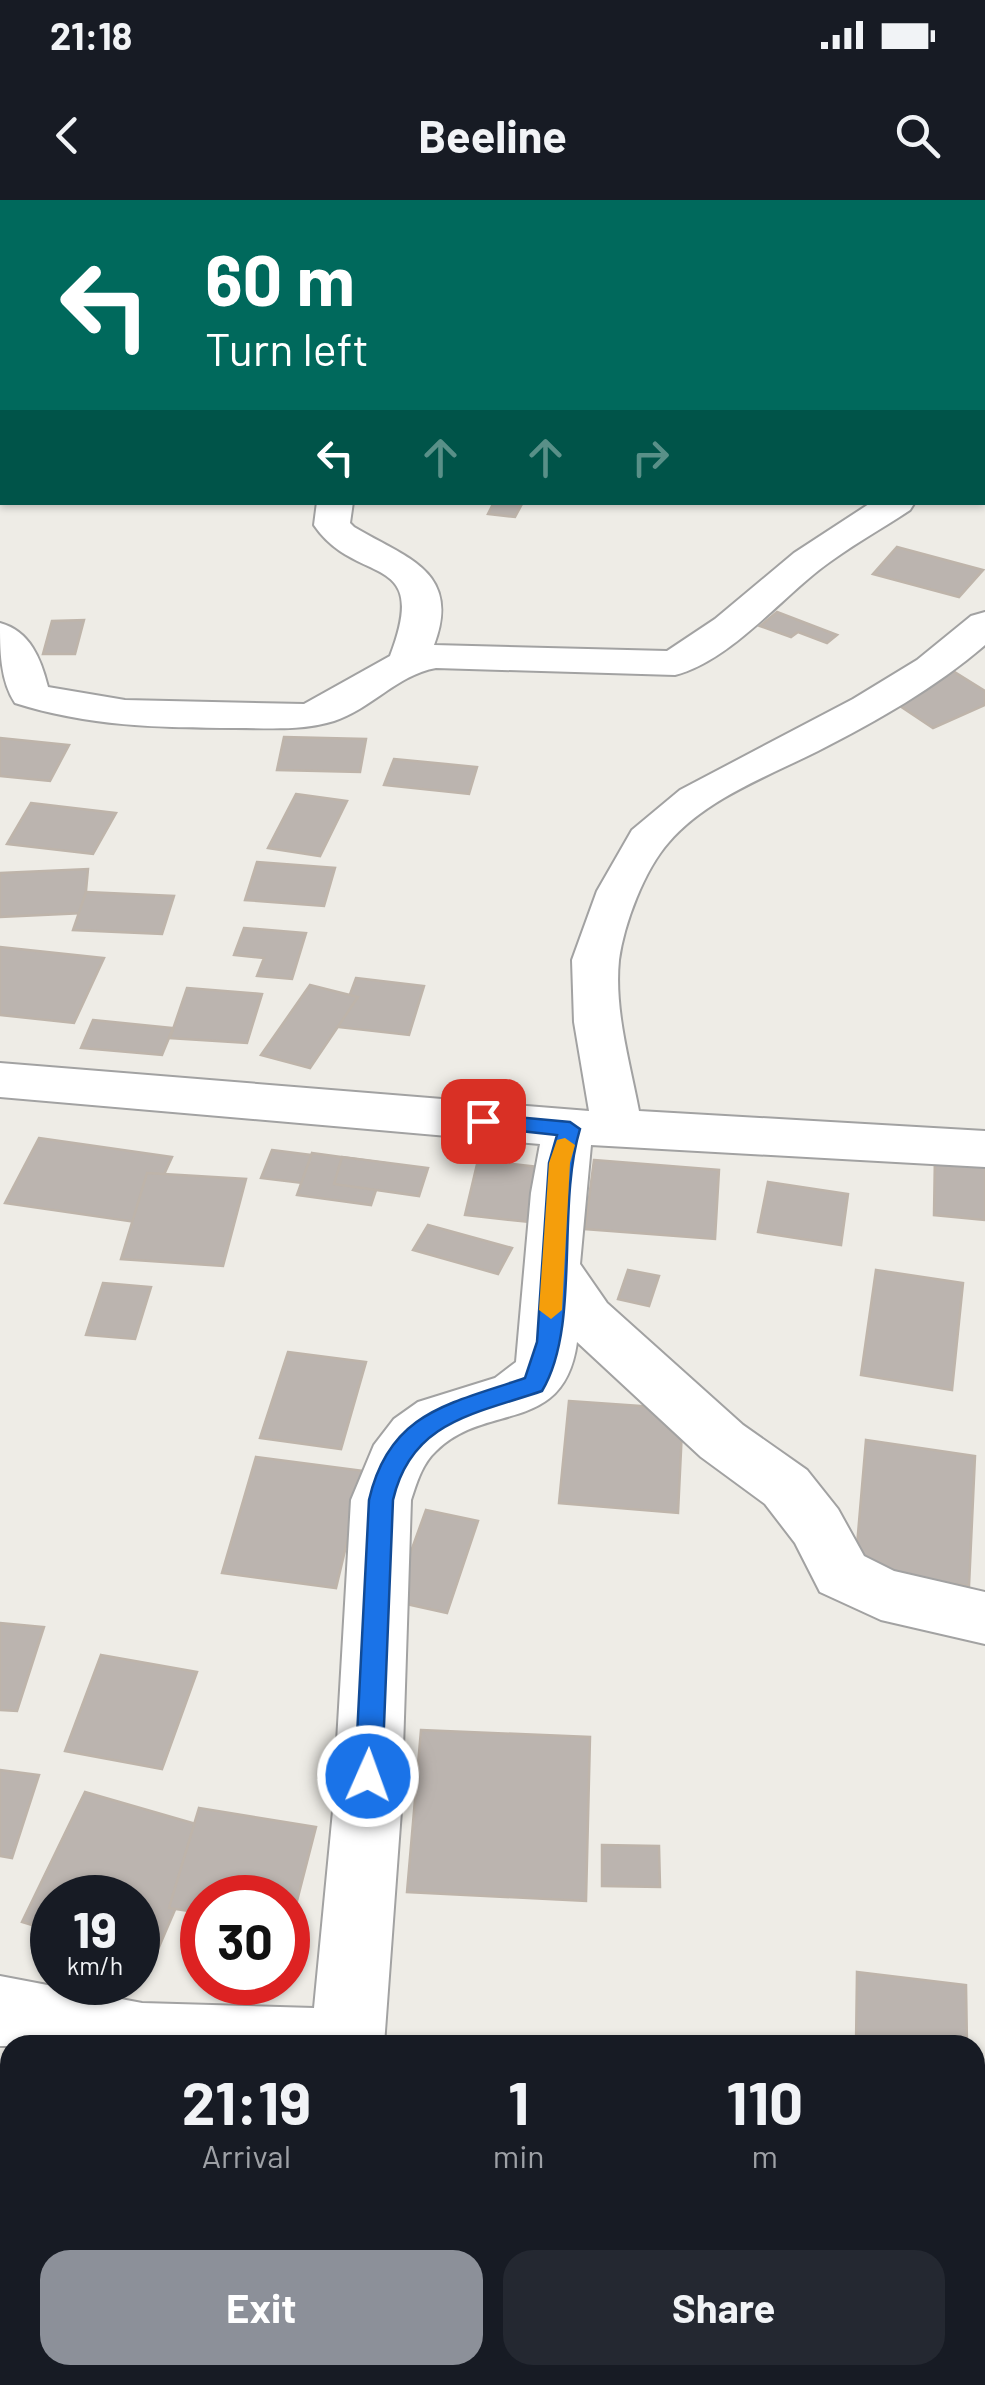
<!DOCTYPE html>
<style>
body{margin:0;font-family:Barlow,sans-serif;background:#242831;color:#f1f3f6;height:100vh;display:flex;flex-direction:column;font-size:38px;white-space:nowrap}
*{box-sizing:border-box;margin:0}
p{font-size:32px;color:#9ea1a6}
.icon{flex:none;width:55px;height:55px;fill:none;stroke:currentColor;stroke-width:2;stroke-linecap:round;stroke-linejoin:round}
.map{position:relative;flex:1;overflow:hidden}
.details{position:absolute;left:0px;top:1835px;width:985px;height:350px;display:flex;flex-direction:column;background:#171b24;border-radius:30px 30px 0 0;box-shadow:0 2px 8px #0004}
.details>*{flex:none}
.guide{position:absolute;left:0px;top:0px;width:985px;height:305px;box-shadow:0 2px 8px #0004;background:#00695c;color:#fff;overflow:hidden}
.speed{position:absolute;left:30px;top:1675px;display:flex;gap:20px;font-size:50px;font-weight:700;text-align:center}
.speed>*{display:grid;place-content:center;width:130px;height:130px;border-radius:50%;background:#171b24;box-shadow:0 2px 8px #0004;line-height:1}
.speed small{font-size:25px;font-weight:400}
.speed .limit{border:15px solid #d22;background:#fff;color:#111}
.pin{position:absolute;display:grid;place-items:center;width:85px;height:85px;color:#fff;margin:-42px;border-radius:20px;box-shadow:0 5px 15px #0006}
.me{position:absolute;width:110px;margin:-55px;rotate:2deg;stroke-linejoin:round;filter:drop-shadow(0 0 8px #0008)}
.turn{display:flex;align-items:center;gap:35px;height:210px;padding:0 40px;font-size:45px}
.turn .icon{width:130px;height:130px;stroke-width:2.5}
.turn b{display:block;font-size:70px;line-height:85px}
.lanes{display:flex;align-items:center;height:95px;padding:0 40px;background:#0003;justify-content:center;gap:50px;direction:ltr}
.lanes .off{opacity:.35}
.eta{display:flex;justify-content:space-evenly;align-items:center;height:170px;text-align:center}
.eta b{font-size:60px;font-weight:700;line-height:70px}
.button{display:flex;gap:20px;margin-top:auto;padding:20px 40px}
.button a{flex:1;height:115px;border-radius:30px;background:#8c9099;color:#fff;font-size:40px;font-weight:700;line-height:115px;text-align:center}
.button a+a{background:#242831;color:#f1f3f6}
.status{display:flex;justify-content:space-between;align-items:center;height:70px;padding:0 50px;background:#171b24;direction:ltr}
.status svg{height:28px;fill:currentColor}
header{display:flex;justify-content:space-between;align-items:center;height:130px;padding:0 40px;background:#171b24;font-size:45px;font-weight:700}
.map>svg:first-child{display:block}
.building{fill:#bbb4af;stroke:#beb4aa;stroke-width:2.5}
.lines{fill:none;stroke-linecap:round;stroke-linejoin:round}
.minor-casing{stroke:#a2a2a2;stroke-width:4}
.minor{fill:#fff;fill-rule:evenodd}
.route{fill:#1a73e8;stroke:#114b97;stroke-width:2.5}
.slow{fill:#f59e0b}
</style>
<div class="status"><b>21:18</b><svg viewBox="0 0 49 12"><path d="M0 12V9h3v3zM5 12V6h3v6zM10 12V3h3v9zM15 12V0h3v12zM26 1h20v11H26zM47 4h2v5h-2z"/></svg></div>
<header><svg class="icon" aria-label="back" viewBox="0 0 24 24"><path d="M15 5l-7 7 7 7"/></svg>Beeline<svg class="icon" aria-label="search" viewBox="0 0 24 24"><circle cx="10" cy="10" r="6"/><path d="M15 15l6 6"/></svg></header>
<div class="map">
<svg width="985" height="2185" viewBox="0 0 985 2185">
<rect width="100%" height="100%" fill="#eeece6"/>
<g class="building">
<polygon points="494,302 523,302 515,317 488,314"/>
<polygon points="897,347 983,370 959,397 873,374"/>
<polygon points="777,412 837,435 827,443 798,432 791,437 760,426"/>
<polygon points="84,420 75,454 43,454 52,421"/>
<polygon points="953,471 985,491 985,505 933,528 888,498"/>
<polygon points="284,537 366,539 360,572 277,570"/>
<polygon points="0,538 69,545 50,581 0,576"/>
<polygon points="394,559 477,567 469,594 384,585"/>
<polygon points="296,594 347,601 320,656 268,648"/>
<polygon points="31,603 116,613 93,654 7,644"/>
<polygon points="257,662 335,668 324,706 245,700"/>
<polygon points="88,669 84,713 0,717 0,673"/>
<polygon points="86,692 174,696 162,734 73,730"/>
<polygon points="244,728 306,733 292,779 257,776 264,758 234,755"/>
<polygon points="0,747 104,758 74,823 0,815"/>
<polygon points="356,778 424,786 409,835 338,827"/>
<polygon points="310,785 358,797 310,868 261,855"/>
<polygon points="187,788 262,794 247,843 170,838"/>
<polygon points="93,820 173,828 162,855 81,848"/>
<polygon points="39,938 172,957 142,1023 5,1003"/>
<polygon points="272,950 312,955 302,983 261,978"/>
<polygon points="312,953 385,963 371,1005 297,995"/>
<polygon points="935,954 985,959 985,1020 934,1015"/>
<polygon points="342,957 428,968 419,996 334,984"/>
<polygon points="478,960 540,967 529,1022 465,1015"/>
<polygon points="594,960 719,970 715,1039 585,1029"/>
<polygon points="147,973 246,979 223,1066 121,1059"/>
<polygon points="768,982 848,994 841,1045 758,1032"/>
<polygon points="428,1025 512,1048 498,1074 413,1050"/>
<polygon points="628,1070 659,1076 649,1106 618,1099"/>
<polygon points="876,1070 963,1083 952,1190 861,1175"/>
<polygon points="103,1083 151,1087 135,1139 86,1135"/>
<polygon points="288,1152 366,1162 341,1249 260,1238"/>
<polygon points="569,1201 683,1209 678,1313 559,1303"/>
<polygon points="866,1240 975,1256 969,1386 855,1369"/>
<polygon points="256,1257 364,1271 336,1388 222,1373"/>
<polygon points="426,1310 478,1321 447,1413 393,1401"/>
<polygon points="0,1423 44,1427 17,1511 0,1510"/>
<polygon points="101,1455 197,1472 162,1569 65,1551"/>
<polygon points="421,1530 590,1537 586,1701 407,1692"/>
<polygon points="0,1570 39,1575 12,1658 0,1656"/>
<polygon points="85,1592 210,1628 153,1761 138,1756 138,1698 52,1698 52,1731 22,1722"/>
<polygon points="199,1608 316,1627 290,1728 288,1698 202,1698 202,1713 169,1708"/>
<polygon points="602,1645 659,1646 660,1687 602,1686"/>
<polygon points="857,1772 966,1785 967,1845 856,1845"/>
<polygon points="678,2175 815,2175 815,2185 795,2185"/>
</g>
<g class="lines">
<defs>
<g id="minor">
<polygon points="460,0 499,0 500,2 461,2"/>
<rect x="982" y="21" width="3" height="18"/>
<polygon points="985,180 985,203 982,204 982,181"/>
<path d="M317 302H353L350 323 354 327C406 358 462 371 434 445L667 451 715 419 794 353 872 302H915L910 310C880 330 847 348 819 370 777 403 727 462 675 475L436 468C397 475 371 509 334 521 302 531 269 528 235 528 160 528 87 526 15 503 0 480 0 449 0 423 30 431 41 459 48 487L125 500 304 504 390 456C431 349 357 388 314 325Z"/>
<path d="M985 412V445C935 488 877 521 818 551 768 576 706 599 669 642 644 670 624 724 619 760 614 810 630 863 639 911L985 931V967L591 945 580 1064 607 1103 743 1225 807 1270 838 1309 864 1356 894 1371 985 1392V1444L881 1420 820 1392 795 1343 765 1304 701 1257 577 1142C564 1236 487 1201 436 1251 422 1264 417 1282 411 1300L401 1611 384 1845 0 1846V1776L142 1803 314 1808 333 1611 351 1300 374 1245 394 1219 418 1202 495 1178 516 1162 531 993 540 944 0 897V863L589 911 574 822 572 760 597 691 632 630 680 590 853 499 917 460 971 416Z"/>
<rect x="306" y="2175" width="82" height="10"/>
</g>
</defs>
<use href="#minor" class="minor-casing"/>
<use href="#minor" class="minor"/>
</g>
<path class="route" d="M483 914 570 922 580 929C556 1008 581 1126 542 1191 475 1214 411 1221 393 1300L382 1576 378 1584 368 1588 359 1584 355 1576 369 1300C389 1212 449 1204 525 1178L537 1142 549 963 557 935 475 926 472 921Z"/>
<polygon class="slow" points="565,938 575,945 570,963 562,1110 551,1119 539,1110 549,963 557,940"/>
</svg>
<div class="speed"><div>19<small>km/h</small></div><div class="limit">30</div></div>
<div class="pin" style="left:483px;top:921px;background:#d93025"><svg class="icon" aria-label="arrive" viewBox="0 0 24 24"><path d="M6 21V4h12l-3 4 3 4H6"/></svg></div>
<svg class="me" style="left:368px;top:1576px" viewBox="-20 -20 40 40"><circle r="17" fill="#1a73e8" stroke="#fff" stroke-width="3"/><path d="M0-11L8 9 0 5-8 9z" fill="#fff"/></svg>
<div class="guide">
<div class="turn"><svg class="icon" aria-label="left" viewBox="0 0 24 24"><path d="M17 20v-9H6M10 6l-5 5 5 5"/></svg><div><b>60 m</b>Turn left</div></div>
<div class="lanes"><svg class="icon" aria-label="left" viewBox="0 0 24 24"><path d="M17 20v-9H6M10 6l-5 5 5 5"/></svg><svg class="icon off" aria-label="ahead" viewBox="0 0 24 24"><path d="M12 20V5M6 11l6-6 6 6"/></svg><svg class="icon off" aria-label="ahead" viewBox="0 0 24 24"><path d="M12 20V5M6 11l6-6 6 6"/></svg><svg class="icon off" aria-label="right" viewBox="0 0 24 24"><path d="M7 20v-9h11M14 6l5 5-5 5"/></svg></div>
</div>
<section class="details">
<div class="eta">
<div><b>21:19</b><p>Arrival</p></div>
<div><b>1</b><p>min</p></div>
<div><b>110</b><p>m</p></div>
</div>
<div class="button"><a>Exit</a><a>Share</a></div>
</section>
</div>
